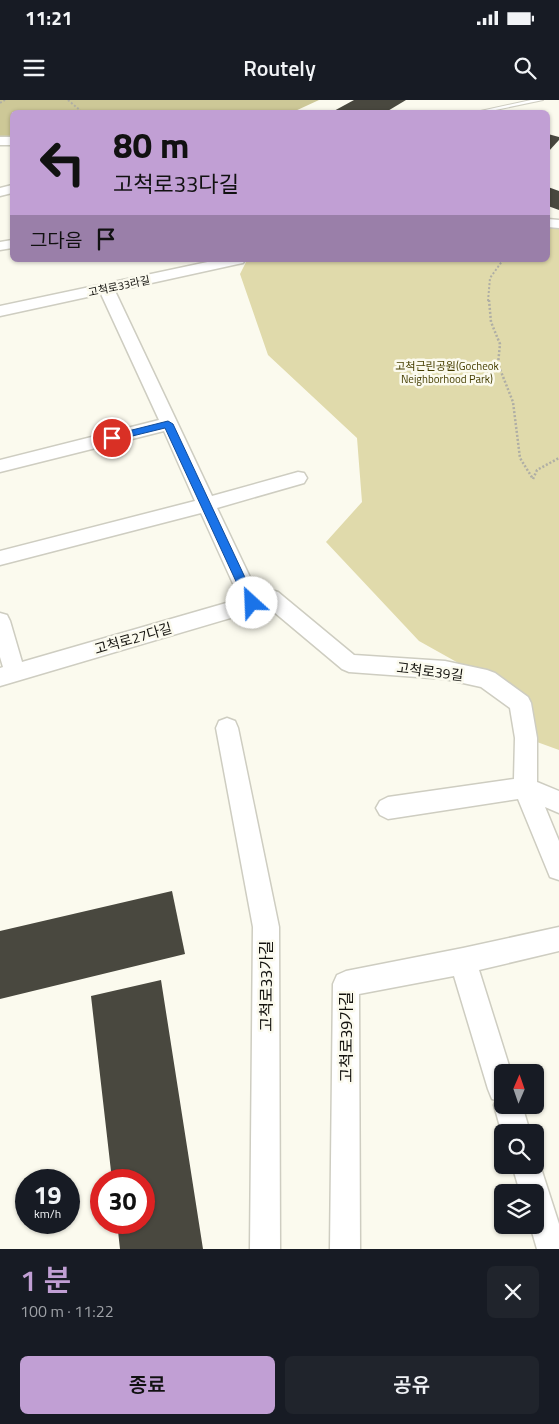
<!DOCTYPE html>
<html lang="ko">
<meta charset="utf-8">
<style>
body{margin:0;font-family:"Titillium Web","Noto Sans KR",sans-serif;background:#20242c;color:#f1f3f6;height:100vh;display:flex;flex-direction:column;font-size:19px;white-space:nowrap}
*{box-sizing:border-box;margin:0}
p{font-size:16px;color:#9ea1a6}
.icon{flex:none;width:28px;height:28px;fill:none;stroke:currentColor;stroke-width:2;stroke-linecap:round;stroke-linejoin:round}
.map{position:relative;height:1149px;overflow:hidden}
.side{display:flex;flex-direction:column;background:#171b24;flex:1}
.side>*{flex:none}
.guide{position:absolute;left:10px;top:10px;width:540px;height:152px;border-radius:8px;box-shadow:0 1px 4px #0004;background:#c19fd4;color:#111;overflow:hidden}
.needle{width:32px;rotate:2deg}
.buttons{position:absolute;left:494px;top:964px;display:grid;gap:10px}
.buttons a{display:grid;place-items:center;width:50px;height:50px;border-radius:8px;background:#171b24;box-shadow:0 1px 4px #0004;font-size:25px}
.speed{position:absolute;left:15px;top:1069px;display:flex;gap:10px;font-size:25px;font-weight:700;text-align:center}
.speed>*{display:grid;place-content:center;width:65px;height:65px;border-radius:50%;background:#171b24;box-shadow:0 1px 4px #0004;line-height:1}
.speed small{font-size:12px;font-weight:400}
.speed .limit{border:8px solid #d22;background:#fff;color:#111}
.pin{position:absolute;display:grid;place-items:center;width:42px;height:42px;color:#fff;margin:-21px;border:2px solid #fff;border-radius:50%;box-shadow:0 1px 5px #0007}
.me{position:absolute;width:55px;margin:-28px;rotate:335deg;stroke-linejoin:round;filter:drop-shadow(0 0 4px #0008)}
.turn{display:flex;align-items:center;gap:18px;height:105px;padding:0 20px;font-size:22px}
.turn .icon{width:65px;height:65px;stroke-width:2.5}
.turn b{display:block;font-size:35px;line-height:42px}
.then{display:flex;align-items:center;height:48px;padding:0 20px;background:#0003;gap:10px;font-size:19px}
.round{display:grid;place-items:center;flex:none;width:52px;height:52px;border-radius:8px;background:#20242c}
.summary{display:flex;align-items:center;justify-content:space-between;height:85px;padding:0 20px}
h1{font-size:30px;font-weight:600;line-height:38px;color:#c19fd4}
.button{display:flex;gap:10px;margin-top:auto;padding:10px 20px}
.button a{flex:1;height:58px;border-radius:8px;background:#c19fd4;color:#111;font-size:20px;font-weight:600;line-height:58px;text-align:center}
.button a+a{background:#20242c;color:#f1f3f6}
.status{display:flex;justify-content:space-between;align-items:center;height:35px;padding:0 25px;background:#171b24;direction:ltr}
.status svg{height:14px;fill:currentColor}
header{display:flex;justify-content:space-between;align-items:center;height:65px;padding:0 20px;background:#171b24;font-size:22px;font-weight:600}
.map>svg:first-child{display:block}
.green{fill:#e0daab}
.forest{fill:#cdc897}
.building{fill:#49483f}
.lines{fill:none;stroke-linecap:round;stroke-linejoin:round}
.service-casing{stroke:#cecdc1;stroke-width:2}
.minor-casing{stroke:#cecdc1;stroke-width:3}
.path-far1{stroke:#afaea5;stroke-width:2;stroke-dasharray:2 2;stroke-linecap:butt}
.path{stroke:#afaea5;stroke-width:2.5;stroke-dasharray:2 2;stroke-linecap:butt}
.service{fill:#fff;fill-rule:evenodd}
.minor{fill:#fff;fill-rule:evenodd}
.route{fill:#1a73e8;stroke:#114b97}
.labels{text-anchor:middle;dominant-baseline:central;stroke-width:5;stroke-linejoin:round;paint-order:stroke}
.far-street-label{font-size:11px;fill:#13120e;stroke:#fbfaee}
.far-park-label{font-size:11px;fill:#453e00;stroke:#fbfaee}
.street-label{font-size:14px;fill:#13120e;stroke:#fbfaee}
.near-street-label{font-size:16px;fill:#13120e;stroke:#fbfaee}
</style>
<div class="status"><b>11:21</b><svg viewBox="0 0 49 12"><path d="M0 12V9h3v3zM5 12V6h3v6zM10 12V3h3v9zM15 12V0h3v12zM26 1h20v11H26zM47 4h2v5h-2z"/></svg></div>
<header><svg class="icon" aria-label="menu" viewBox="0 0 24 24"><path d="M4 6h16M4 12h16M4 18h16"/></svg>Routely<svg class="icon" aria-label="search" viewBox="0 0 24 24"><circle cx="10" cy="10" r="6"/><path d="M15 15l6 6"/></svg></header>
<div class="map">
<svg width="559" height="1149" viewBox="0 0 559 1149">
<rect width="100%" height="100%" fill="#fbfaee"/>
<polygon class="green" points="548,123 559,124 559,650 526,638 519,603 487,579 419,541 326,442 362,402 357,338 268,255 240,174 247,160 548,160"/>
<polygon class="forest" points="0,0 319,0 293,12 12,12 12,38 0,38"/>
<g class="building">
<polygon points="354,0 406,0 386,12 332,12"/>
<polygon points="548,34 559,37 559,40 548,52"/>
<polygon points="548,87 559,91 559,110 548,106"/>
<polygon points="172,791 185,854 0,899 0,831"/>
<polygon points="161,880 203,1149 120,1149 117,1122 144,1122 144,1080 112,1080 91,896"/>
</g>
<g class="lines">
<defs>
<polygon id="service" points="531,0 543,0 486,12 476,12"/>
<g id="minor">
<rect x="0" y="37" width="12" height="8"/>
<polygon points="12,85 12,93 0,96 0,88"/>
<polygon points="548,119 559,120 559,128 548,127"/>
<polygon points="12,140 12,148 0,150 0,142"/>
<polygon points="217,160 245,160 243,163 238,164 115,191 212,396 298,372 304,373 307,378 304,383 217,408 258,494 271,490 278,492 354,555 445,561 487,570 495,573 528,597 531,603 537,638 537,682 559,691 559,713 545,707 559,741 559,780 550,777 518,699 388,719 380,715 376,708 380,701 388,697 514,679 515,638 510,608 481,587 445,579 349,572 342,569 268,507 0,586 0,568 3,567 0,557 0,513 7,515 10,521 22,562 240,499 201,413 0,465 0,451 195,401 164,331 0,372 0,360 159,320 101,194 0,216 0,206"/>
<polygon points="227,618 235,621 238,628 279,827 280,1149 250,1149 253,827 216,628 219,621"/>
<polygon points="559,827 559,851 479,870 511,972 502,972 502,1005 522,1005 530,1032 502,1034 494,1005 496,1000 492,999 488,989 454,876 359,894 360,1149 330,1149 333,884 337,875 346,871 463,848"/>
<polygon points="535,1054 540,1065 559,1124 559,1149 537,1149 530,1125 535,1125 535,1092 520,1092 512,1065 535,1065"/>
</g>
</defs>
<use href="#service" class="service-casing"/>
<use href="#minor" class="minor-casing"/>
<g class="path-far1">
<polyline points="68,0 82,12"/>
<polyline points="0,3 5,0"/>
<polyline points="488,201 490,178 503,160"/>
</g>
<g class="path">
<polyline points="489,200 491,222 500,244 498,264 513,302 520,358 533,379"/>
<polyline points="533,379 537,370 559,358"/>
</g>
<use href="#service" class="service"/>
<use href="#minor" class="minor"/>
</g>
<polygon class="route" points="168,321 173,324 257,503 256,506 252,508 246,503 165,328 112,341 108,338 112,335"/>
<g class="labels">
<g class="far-street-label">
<text transform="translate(119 186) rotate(-12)">고척로33라길</text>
</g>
<g class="far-park-label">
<text x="447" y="266">고척근린공원(Gocheok<tspan x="447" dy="13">Neighborhood Park)</tspan></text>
</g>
<g class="street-label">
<text transform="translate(133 538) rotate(-16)">고척로27다길</text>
<text transform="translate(430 571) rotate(7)">고척로39길</text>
</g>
<g class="near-street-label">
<text transform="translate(266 886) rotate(-90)">고척로33가길</text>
<text transform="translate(346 937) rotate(-90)">고척로39가길</text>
</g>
</g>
</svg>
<div class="buttons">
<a><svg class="needle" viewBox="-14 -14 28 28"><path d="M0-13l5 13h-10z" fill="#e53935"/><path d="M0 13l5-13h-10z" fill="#9ea1a6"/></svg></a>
<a><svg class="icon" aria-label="search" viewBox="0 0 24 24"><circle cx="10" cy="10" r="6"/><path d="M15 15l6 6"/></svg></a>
<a><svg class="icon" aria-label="layers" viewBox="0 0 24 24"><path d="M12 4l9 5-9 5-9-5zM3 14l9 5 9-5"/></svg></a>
</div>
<div class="speed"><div>19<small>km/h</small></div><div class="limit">30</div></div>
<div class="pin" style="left:112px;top:338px;background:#d93025"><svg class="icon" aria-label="arrive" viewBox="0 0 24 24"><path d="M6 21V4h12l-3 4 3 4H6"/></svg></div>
<svg class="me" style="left:252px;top:503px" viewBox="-20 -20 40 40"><circle r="19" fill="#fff"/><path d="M0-13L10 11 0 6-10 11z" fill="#1a73e8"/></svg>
<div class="guide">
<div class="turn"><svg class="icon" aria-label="left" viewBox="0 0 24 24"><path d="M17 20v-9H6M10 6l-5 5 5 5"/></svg><div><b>80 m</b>고척로33다길</div></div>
<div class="then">그다음<svg class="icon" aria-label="arrive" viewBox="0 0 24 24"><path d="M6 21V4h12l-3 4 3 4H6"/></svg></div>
</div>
</div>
<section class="side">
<div class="summary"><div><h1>1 분</h1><p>100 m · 11:22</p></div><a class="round"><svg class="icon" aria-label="close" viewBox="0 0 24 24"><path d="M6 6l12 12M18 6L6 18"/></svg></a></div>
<div class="button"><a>종료</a><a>공유</a></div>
</section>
